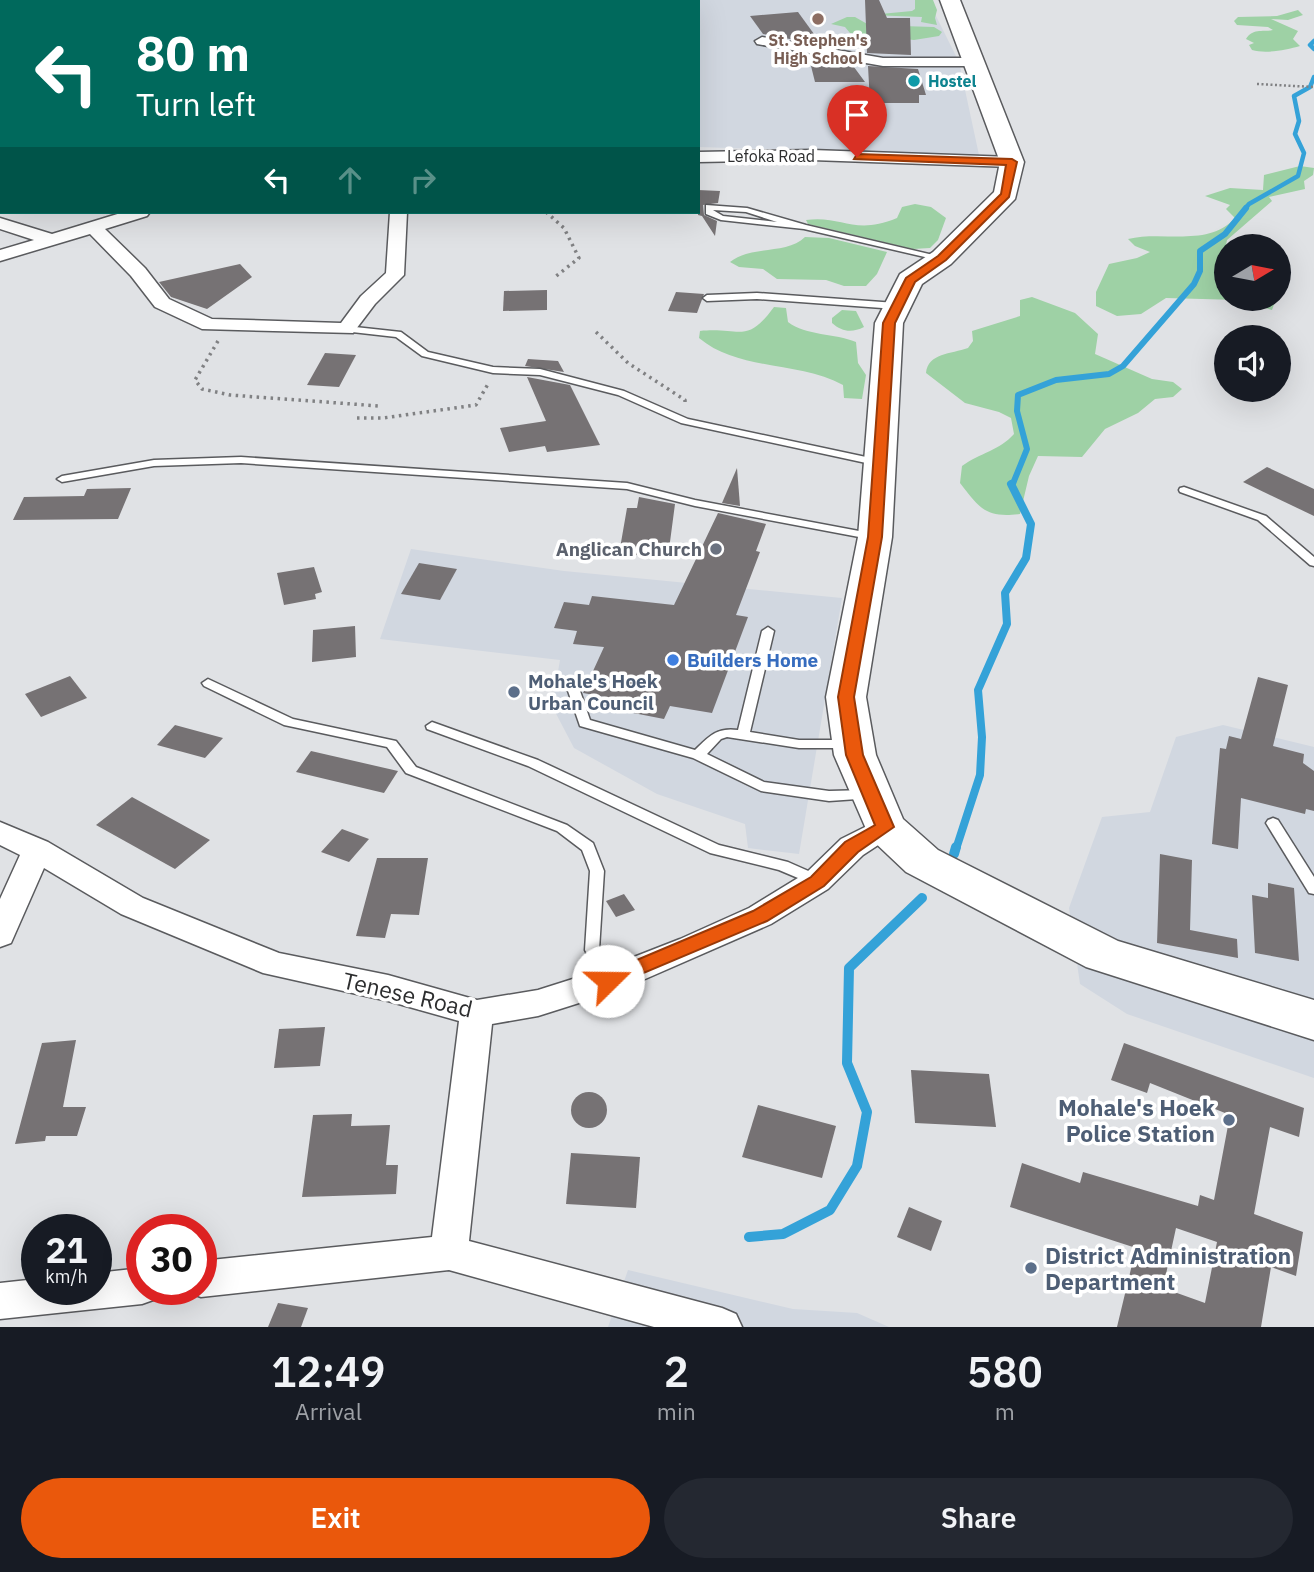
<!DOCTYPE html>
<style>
body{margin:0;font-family:"IBM Plex Sans",sans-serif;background:#242831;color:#f1f3f6;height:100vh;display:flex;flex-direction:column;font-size:26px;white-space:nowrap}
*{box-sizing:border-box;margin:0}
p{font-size:23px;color:#9ea1a6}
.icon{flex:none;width:38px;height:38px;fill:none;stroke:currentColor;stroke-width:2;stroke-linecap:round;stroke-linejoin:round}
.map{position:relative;height:1327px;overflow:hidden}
.side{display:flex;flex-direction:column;background:#171b24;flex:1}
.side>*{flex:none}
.guide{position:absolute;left:0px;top:0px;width:700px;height:214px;box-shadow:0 7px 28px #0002;background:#00695c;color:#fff;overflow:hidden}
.needle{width:46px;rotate:80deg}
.fabs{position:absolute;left:1214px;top:234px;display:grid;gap:14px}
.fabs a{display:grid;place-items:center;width:77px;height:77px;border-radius:50%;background:#171b24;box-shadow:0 7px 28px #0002;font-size:35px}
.speed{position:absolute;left:21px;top:1214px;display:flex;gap:14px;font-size:35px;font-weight:700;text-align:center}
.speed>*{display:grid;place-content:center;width:91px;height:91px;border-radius:50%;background:#171b24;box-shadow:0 7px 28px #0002;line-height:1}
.speed small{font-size:18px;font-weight:400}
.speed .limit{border:10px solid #d22;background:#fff;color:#111}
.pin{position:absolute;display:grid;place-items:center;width:60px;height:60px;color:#fff;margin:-72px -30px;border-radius:50% 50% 50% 0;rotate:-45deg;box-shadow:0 0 7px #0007}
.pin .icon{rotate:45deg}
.me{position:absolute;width:77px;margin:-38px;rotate:68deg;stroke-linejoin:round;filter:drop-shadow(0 0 5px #0008)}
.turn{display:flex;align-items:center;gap:24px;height:147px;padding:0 21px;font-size:32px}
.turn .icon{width:91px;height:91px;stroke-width:2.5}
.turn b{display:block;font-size:49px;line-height:60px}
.lanes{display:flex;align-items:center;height:66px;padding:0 21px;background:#0003;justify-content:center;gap:35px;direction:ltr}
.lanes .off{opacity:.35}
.eta{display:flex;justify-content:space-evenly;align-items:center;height:119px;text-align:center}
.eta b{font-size:42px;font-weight:600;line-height:49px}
.cta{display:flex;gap:14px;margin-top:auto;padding:14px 21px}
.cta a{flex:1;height:80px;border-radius:42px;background:#ea580c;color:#fff;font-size:28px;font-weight:600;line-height:80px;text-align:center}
.cta a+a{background:#242831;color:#f1f3f6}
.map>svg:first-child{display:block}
.built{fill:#d1d7e0}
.green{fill:#9ed1a5}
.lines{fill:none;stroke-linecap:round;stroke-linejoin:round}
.stream-far3{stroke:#34a2d8;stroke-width:4.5}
.stream-far2{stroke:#34a2d8;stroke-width:6}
.stream-far1{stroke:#34a2d8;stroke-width:8}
.stream{stroke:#34a2d8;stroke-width:10}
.building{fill:#767274;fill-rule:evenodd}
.service-casing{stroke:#5a5b5e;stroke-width:3}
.minor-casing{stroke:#5a5b5e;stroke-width:3}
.primary-casing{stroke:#5a5b5e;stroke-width:3}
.path-far1{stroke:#808183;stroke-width:2.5;stroke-dasharray:2 2.5;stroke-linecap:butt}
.path{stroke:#808183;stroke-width:3.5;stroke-dasharray:2.5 4.5;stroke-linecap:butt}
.service{fill:#fff;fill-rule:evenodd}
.minor{fill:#fff;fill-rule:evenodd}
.primary{fill:#fff;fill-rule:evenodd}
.route{fill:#ea580c;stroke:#983908;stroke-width:2}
.education-dot{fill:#8d6e63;stroke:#fff;stroke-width:2.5}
.culture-dot{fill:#0f9aa8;stroke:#fff;stroke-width:2.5}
.worship-dot{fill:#6b7280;stroke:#fff;stroke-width:2.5}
.shop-dot{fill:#3f7fe0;stroke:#fff;stroke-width:2.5}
.service-dot{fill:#5c6f8a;stroke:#fff;stroke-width:2.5}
.labels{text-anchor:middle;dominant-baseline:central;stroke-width:7;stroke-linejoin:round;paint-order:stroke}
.far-education-label{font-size:16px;font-weight:bold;fill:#785e54;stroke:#fff}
.far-culture-label{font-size:16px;font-weight:bold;fill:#0d838f;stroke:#fff;text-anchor:start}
.far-street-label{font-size:16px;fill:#2d2e2f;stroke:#fff}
.worship-label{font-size:19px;font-weight:bold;fill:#5b616d;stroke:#fff;text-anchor:end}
.shop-label{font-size:19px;font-weight:bold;fill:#366cbe;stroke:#fff;text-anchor:start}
.service-label{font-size:19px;font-weight:bold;fill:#4e5e75;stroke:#fff;text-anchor:start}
.near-street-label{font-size:23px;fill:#2d2e2f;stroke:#fff}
.near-service-label{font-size:23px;font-weight:bold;fill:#4e5e75;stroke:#fff;text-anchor:end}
</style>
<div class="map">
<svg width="1314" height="1327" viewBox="0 0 1314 1327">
<rect width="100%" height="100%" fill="#e0e2e5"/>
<g class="built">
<polygon points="506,0 928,0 959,62 979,155 698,147 698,2"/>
<polygon points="411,549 564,571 842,598 799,854 748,848 745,824 657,794 574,748 552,706 560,660 380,639"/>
<polygon points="1223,725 1314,747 1314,1078 1127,1014 1080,984 1069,908 1102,817 1150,812 1176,737"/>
<polygon points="628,1270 793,1309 857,1313 889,1327 608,1327"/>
</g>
<g class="green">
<polygon points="915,0 933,0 937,10 935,18 937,25 921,22 922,17 870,15 912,11 915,9"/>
<path d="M1298 10 1303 15 1288 20 1271 19 1298 31 1293 39 1300 46C1286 50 1266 54 1252 50L1249 45 1254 43 1246 39C1252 28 1263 32 1273 30L1268 27 1237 25 1234 21 1238 17 1277 16Z"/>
<polygon points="847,17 855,17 869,25 934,27 942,32 939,36 914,40 850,33 845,27 831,24"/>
<path d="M1300 166 1314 168 1313 175 1304 181 1305 189 1269 197 1272 201 1227 240 1221 270 1227 276V299H1276L1272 310 1238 300 1166 298 1141 314 1117 316 1096 306V292L1109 264 1137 258 1150 252 1135 246 1128 239C1162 230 1208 248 1235 218L1226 209 1230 205 1205 196 1230 188 1263 190 1264 175Z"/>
<path d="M915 204 931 207 946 218 938 240 930 248 913 249 808 224 806 220C842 215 854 236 897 218L902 207Z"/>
<path d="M805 237 829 238 887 252 877 274 866 286H844L826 280 777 279 763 269 739 267 730 262C751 245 787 255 805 237Z"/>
<path d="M1032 297 1075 313 1098 334 1095 354 1152 379 1173 382 1182 389 1173 397 1155 399 1138 413 1105 429 1082 457 1038 456 1029 476 1020 514C986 518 980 509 960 483L962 466C980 453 1000 450 1014 434L1011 418 999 412 965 403 926 373C928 353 951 354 968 348L973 341 972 331 1020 316V300Z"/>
<path d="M774 307 786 308 788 322C806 336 835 333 856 342L858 363 866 375 862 399 844 398 843 385C799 361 738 371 699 338L700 331C741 327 746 345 774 307Z"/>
<path d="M842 310 856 311 864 327C852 333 842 332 832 323V318Z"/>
</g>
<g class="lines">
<g class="stream-far3">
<polyline points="122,2 130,0"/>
<polyline points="1314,41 1310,45 1314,49"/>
<polyline points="1244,210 1249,204 1298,176 1304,153 1295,134 1299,121 1294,96 1310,87 1314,77"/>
</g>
<polyline class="stream-far2" points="1012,486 1027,449 1017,411 1018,395 1056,380 1109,374 1123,366 1194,284 1200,271 1200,251 1225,234 1246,208"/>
<polyline class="stream-far1" points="956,849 980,775 982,737 978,690 1007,624 1005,593 1026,558 1031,524 1011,484"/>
<g class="stream">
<polyline points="954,854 956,847"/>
<polyline points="749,1237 783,1234 830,1210 857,1166 867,1112 847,1063 849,968 922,898"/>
</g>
</g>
<g class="building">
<polygon points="865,0 879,0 887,18 910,18 911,55 867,53"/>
<polygon points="798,12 822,45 763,34 750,16"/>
<polygon points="773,50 833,60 835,63 851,63 865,82 815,82 809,58 776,53"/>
<polygon points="868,66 918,69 926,95 919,95 919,103 870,103"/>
<polygon points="698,190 720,191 718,203 703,205 704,215 717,221 715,236 702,216 698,215"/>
<polygon points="240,264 252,277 207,309 171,297 159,282"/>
<polygon points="547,290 547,310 503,311 504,291"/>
<polygon points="676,292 704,294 697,313 668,311"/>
<polygon points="325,353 356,355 339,387 307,385"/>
<polygon points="528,359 558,361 564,372 525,366"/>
<polygon points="527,377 570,385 600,445 547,452 545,446 509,452 500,428 546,421"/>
<polygon points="1267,467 1314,489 1314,516 1243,482"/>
<polygon points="737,468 740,506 722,503"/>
<polygon points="131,488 118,519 13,520 24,497 84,496 87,489"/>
<polygon points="639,497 675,504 668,557 619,554 627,508 637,508"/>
<polygon points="718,513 766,524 756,551 760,552 736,615 748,617 712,713 670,706 664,719 618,710 622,700 583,693 604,647 573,644 577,631 554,628 564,602 589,605 592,596 674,605"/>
<polygon points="419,563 457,569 440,600 401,594"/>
<polygon points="314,567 322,592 315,594 316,599 284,605 277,573"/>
<polygon points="355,626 356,657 312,662 313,630"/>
<polygon points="70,676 87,698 41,717 25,694"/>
<polygon points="1258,677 1288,685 1273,746 1304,754 1303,763 1314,771 1314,811 1306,809 1305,814 1241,798 1238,849 1212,844 1220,748 1226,749 1229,736 1241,739"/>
<polygon points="175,725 223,738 205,758 157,745"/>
<polygon points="311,751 398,771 384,793 296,772"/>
<polygon points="132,797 210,840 175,869 96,825"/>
<polygon points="342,829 369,839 349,862 321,852"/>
<polygon points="1160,854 1192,860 1190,930 1237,939 1238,958 1157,943"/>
<polygon points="377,858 428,858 419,915 391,914 385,938 356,936"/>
<polygon points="1268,883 1294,888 1299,961 1255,953 1252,895 1268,898"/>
<polygon points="624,894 635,910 616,917 606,901"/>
<polygon points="325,1027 320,1066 274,1068 279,1029"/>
<polygon points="76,1040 63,1107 86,1107 77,1136 46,1136 45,1141 15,1144 42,1043"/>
<path d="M1124 1043 1304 1108 1299 1137 1270 1127 1254 1214 1303 1232 1296 1276 1271 1267 1261 1327H1117L1136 1248 1010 1207 1022 1163 1080 1183 1083 1172 1198 1206 1200 1195 1214 1200 1230 1115 1150 1083 1147 1093 1111 1080ZM1176 1228 1217 1242 1205 1303 1163 1288Z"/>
<polygon points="911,1070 989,1074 996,1127 915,1123"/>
<circle cx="589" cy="1110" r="18"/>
<polygon points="758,1105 836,1126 822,1178 742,1157"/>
<polygon points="352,1114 351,1126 390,1125 386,1165 398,1165 396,1194 302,1197 313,1115"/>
<polygon points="571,1153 640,1157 636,1208 566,1204"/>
<polygon points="909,1207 942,1221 931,1251 897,1237"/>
<polygon points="278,1303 308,1308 301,1327 268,1327"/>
</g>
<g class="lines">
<defs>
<g id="service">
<rect x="0" y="111" width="2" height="4"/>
<path d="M706 205 747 208 806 225 946 258 942 261 804 229 721 220 706 214ZM713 210 746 212 777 222 723 216Z"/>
<polygon points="757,293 896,303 900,306 896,309 757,299 707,301 703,298 707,295"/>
<polygon points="346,326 401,332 428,352 493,367 540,369 624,391 688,419 880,460 885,463 880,466 681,423 618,395 540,375 493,373 422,356 396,337 343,331 341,329"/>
<polygon points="241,457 627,483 695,500 875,534 881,537 875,540 695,506 627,489 241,463 154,466 62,482 57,479 62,476 154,460"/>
<polygon points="1184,487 1266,516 1314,557 1314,566 1310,565 1258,520 1180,492 1179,490 1180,488"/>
<path d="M768 627 774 631 750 732 799 740H849L855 744 849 748H799L727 737 721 739 707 754 764 782 829 791 867 790 872 792 874 795 872 798 829 801 761 791 693 758 580 726 579 723 567 688 573 684 579 688 590 720 695 750C709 736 717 727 738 730L762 631Z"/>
<polygon points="208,679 293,719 396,741 416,767 567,825 593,843 604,871 599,950 616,981 613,985 608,987 603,985 585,950 590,871 582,850 557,831 406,773 387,747 284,725 204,686 202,683"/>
<polygon points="432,722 538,760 719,845 788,862 822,877 824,881 822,885 817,886 779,870 710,853 528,766 427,729 426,726"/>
<polygon points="1273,818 1278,820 1314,877 1314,894 1309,893 1266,823 1268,820"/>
</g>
<g id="minor">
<polygon points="762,37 883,58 976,58 983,62 976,66 883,66 757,44 755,41"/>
<polygon points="812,150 1012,157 1020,162 1012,167 812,160 698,162 698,152"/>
<polygon points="124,212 150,212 147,216 105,229 145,268 169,299 212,319 341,323 361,296 386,273 390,212 407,212 404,275 375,304 353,333 202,329 155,307 131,276 90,234 0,261 0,250 34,240 0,229 0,218 52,234"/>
<polygon points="885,817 895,820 900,827 895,834 863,855 828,889 771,924 620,990 538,1016 492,1024 469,1241 722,1308 736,1314 742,1327 654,1327 449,1270 201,1297 187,1292 201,1290 201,1261 432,1237 459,1021 388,1001 263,973 121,914 44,868 11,943 0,947 0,899 20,855 0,845 0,822 48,842 143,898 279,953 388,975 477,1000 538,990 598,971 680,939 749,908 806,873 841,839"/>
<polygon points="142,1268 142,1290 160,1290 156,1299 142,1304 0,1319 0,1283 37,1279 37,1290 96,1290 96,1273"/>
</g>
<polygon id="primary" points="940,0 960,0 1024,162 1015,199 951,264 922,284 903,323 892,537 866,697 876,755 903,819 938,850 1118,941 1314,1000 1314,1040 1086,967 906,872 870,838 834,755 826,697 858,537 875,323 900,274 933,252 994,192 1000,162"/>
</defs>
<use href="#service" class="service-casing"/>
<use href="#minor" class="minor-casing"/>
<use href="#primary" class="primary-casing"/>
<g class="path-far1">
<polyline points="465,0 467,2"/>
<polyline points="1257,84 1314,87"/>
</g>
<g class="path">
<polyline points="546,212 564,228 579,258 555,277"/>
<polyline points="596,332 628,363 685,400 685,406"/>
<polyline points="218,341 195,380 202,389 230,395 379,406"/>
<polyline points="357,418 383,418 476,405 488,384"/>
</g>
<use href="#service" class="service"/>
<use href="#minor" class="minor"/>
<use href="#primary" class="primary"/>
</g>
<polygon class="route" points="857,154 1012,159 1017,162 1009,197 946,260 915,282 895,323 882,537 854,697 863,755 894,827 858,852 824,886 767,921 608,988 601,986 598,981 601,975 753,911 811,877 845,842 875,825 846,755 838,697 868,537 883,323 906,278 938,256 1001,194 1006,165 854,159"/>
<circle class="education-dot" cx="818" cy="19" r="7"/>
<circle class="culture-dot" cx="914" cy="81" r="7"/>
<circle class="worship-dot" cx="716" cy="549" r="7"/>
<circle class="shop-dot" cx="673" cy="660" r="7"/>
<g class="service-dot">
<circle cx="514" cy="692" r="7"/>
<circle cx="1229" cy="1120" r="7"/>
<circle cx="1031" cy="1268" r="7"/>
</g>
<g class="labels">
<g class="far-education-label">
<text x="818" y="40">St. Stephen's<tspan x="818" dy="18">High School</tspan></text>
</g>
<g class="far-culture-label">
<text x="928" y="81">Hostel</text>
</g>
<g class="far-street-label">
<text x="771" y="156">Lefoka Road</text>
</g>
<g class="worship-label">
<text x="702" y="549">Anglican Church</text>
</g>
<g class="shop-label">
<text x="687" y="660">Builders Home</text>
</g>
<g class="service-label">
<text x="528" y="681">Mohale's Hoek<tspan x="528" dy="22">Urban Council</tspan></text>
</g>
<g class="near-street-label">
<text transform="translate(408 994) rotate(13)">Tenese Road</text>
</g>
<g class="near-service-label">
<text x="1215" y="1107">Mohale's Hoek<tspan x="1215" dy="26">Police Station</tspan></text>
<text x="1045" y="1255" text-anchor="start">District Administration<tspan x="1045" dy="26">Department</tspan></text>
</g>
</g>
</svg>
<div class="fabs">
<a><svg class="needle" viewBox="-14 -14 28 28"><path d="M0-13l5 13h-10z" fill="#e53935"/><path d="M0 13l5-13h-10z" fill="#9ea1a6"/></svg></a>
<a><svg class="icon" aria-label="sound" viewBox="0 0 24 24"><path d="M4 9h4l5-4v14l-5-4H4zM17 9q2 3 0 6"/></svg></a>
</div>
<div class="speed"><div>21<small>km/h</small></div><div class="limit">30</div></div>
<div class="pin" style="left:857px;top:157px;background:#d93025"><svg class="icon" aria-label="arrive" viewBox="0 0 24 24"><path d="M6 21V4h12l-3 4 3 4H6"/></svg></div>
<svg class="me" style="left:608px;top:981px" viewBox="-20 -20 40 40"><circle r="19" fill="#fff"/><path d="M0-13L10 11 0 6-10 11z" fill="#ea580c"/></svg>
<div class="guide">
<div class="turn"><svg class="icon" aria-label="left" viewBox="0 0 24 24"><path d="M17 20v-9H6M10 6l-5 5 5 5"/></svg><div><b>80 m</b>Turn left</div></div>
<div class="lanes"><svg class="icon" aria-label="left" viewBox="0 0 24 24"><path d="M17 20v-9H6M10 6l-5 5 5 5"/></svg><svg class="icon off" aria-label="ahead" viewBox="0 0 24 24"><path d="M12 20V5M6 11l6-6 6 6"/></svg><svg class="icon off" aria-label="right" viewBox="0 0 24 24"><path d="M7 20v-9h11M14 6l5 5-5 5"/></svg></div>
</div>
</div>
<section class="side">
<div class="eta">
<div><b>12:49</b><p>Arrival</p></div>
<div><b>2</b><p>min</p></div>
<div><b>580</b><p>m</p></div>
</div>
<div class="cta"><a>Exit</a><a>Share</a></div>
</section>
